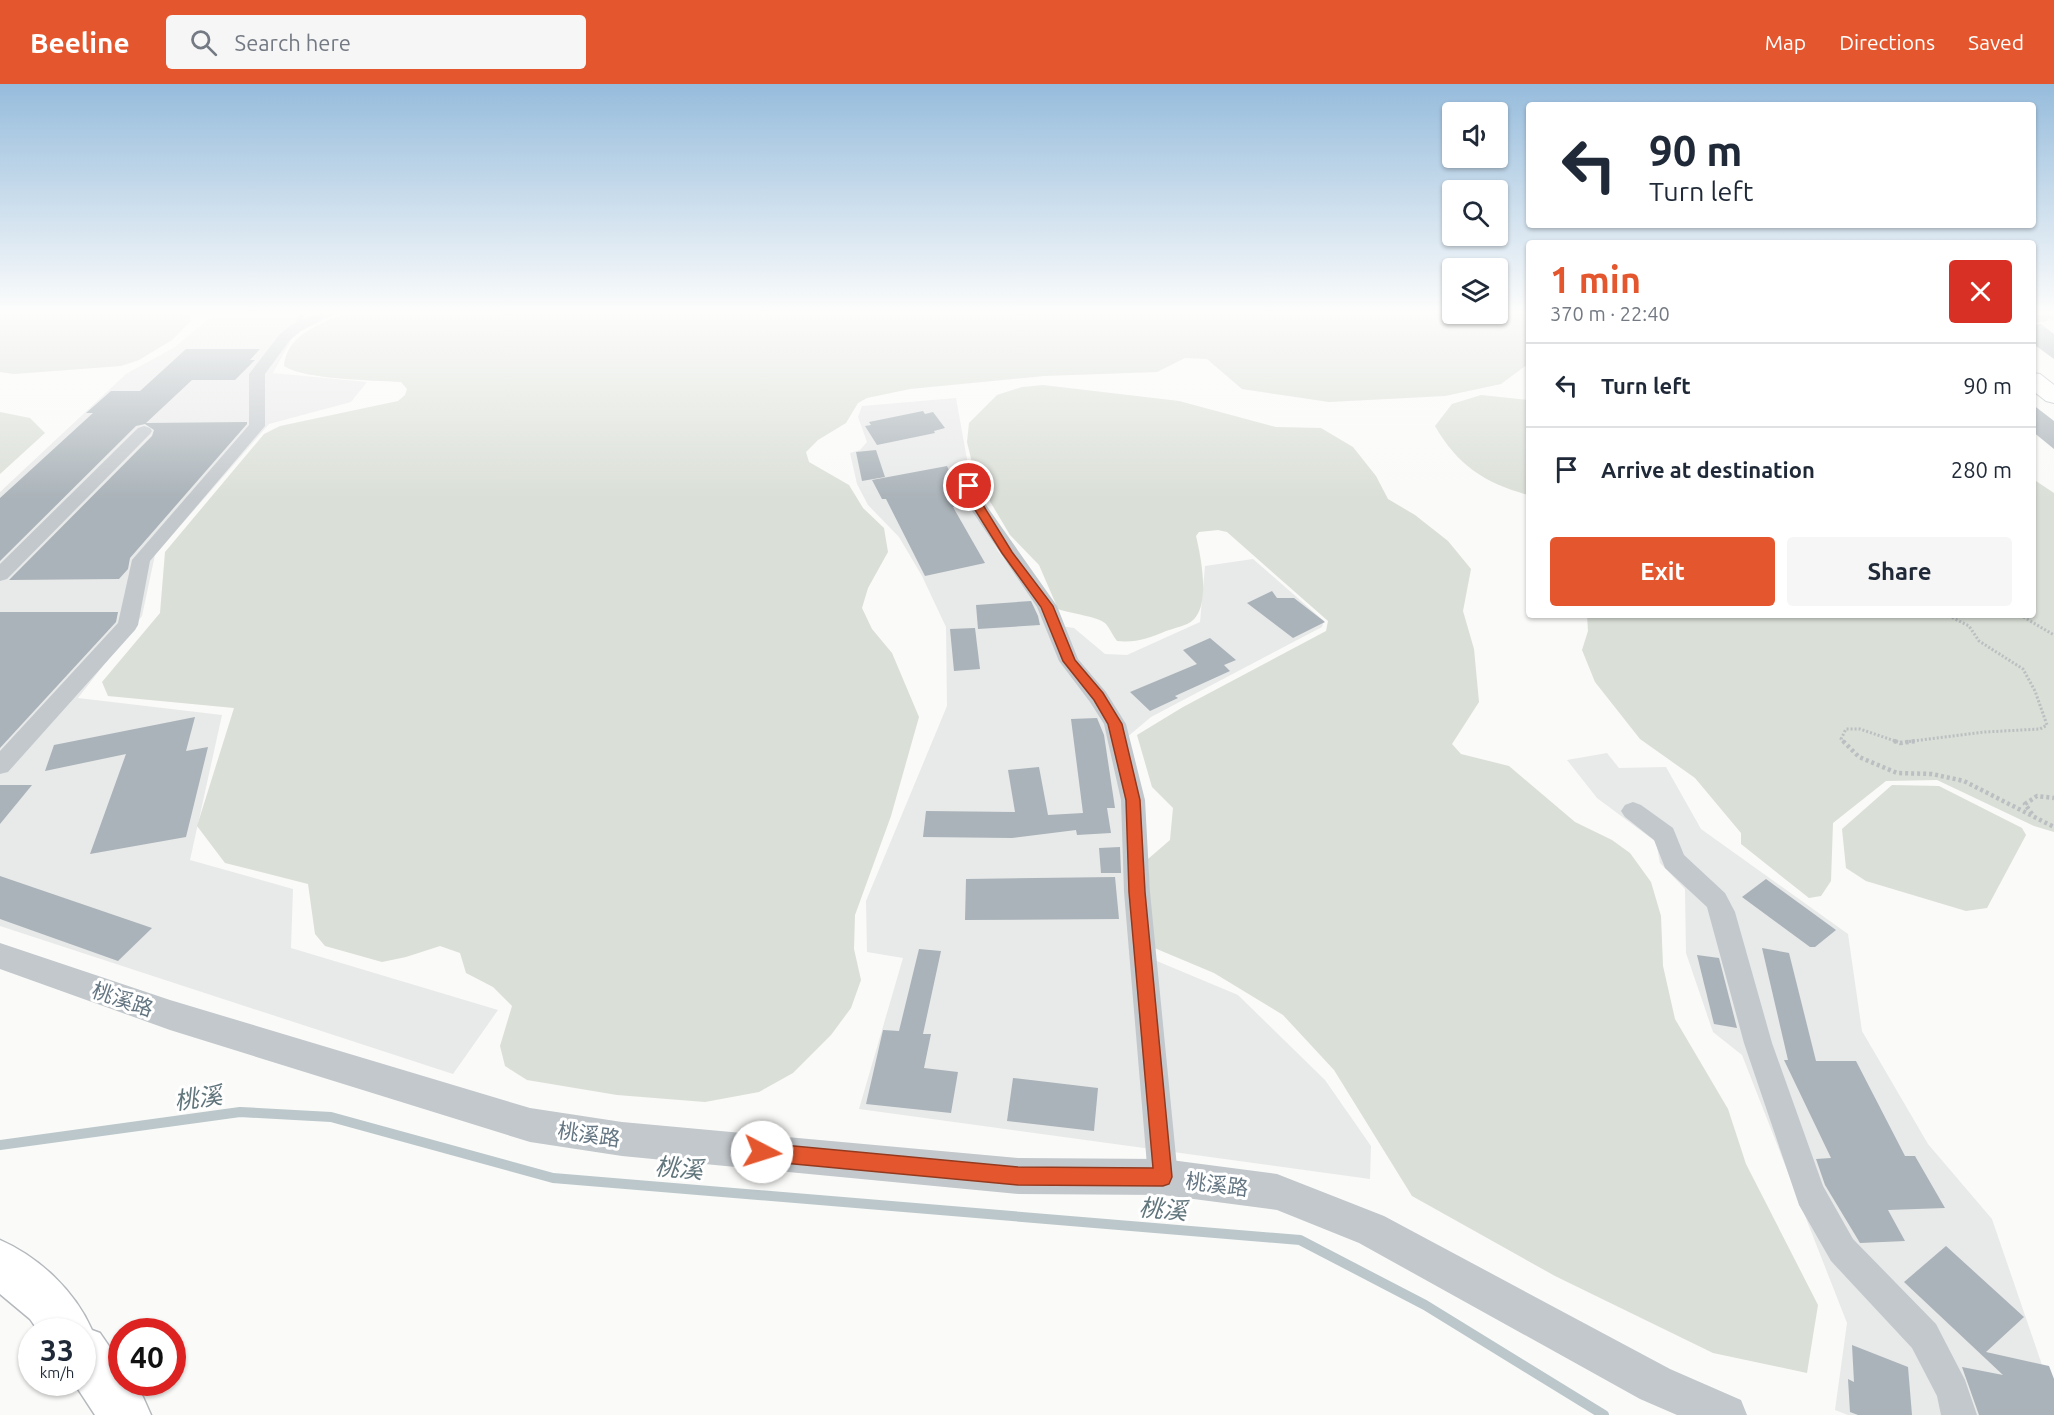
<!DOCTYPE html>
<meta charset="utf-8">
<style>
body{margin:0;font-family:Ubuntu,"Noto Sans SC",sans-serif;background:#f6f6f7;color:#1f2937;height:100vh;display:flex;flex-direction:column;font-size:22px;white-space:nowrap}
*{box-sizing:border-box;margin:0}
p{font-size:20px;color:#747a83}
.icon{flex:none;width:33px;height:33px;fill:none;stroke:currentColor;stroke-width:2;stroke-linecap:round;stroke-linejoin:round}
.map{position:relative;flex:1;overflow:hidden}
.drawer{position:absolute;left:1526px;top:156px;width:510px;height:378px;display:flex;flex-direction:column;background:#fff;border-radius:6px;box-shadow:0 2px 4px #0004}
.drawer>*{flex:none}
.guide{position:absolute;left:1526px;top:18px;width:510px;height:126px;border-radius:6px;box-shadow:0 2px 4px #0004;background:#fff;color:#1f2937;overflow:hidden}
.controls{position:absolute;left:1442px;top:18px;display:grid;gap:12px}
.controls a{display:grid;place-items:center;width:66px;height:66px;border-radius:6px;background:#fff;box-shadow:0 2px 4px #0004;font-size:30px}
.speed{position:absolute;left:18px;top:1234px;display:flex;gap:12px;font-size:30px;font-weight:700;text-align:center}
.speed>*{display:grid;place-content:center;width:78px;height:78px;border-radius:50%;background:#fff;box-shadow:0 2px 4px #0004;line-height:1}
.speed small{font-size:15px;font-weight:400}
.speed .limit{border:9px solid #d22;background:#fff;color:#111}
.pin{position:absolute;display:grid;place-items:center;width:51px;height:51px;color:#fff;margin:-26px;border:3px solid #fff;border-radius:50%;box-shadow:0 2px 6px #0007}
.me{position:absolute;width:66px;margin:-33px;rotate:95deg;stroke-linejoin:round;filter:drop-shadow(0 0 4px #0008)}
.turn{display:flex;align-items:center;gap:21px;height:126px;padding:0 24px;font-size:27px}
.turn .icon{width:78px;height:78px;stroke-width:2.5}
.turn b{display:block;font-size:42px;line-height:51px}
.round{display:grid;place-items:center;flex:none;width:63px;height:63px;border-radius:6px;background:#f6f6f7}
.head{display:flex;align-items:center;justify-content:space-between;height:102px;padding:0 24px}
h1{font-size:36px;font-weight:700;line-height:45px;color:#e4572e}
.button{display:flex;gap:12px;margin-top:auto;padding:12px 24px}
.button a{flex:1;height:69px;border-radius:6px;background:#e4572e;color:#fff;font-size:24px;font-weight:700;line-height:69px;text-align:center}
.button a+a{background:#f6f6f7;color:#1f2937}
ul{padding:0;list-style:none}
li{display:flex;align-items:center;gap:18px;height:84px;padding:0 24px;border-top:2px solid #e0e1e3}
li div{flex:1}
li b{display:block;font-size:22px}
li em{font-style:normal}
header{display:flex;align-items:center;gap:36px;box-sizing:border-box;height:84px;padding:0 30px;background:#e4572e;color:#fff}
header strong{font-size:28px}
nav{display:flex;gap:33px;margin-inline-start:auto;font-size:21px}
.search{width:420px;height:54px;background:#f6f6f7;display:flex;align-items:center;gap:15px;box-sizing:border-box;padding:0 21px;border-radius:6px;color:#747a83;font-size:22px}
.map>svg:first-child{display:block}
.built{fill:#e8e9e9}
.green{fill:#dadfd7}
.lines{fill:none;stroke-linecap:round;stroke-linejoin:round}
.stream{stroke:#bbc7cb;stroke-width:10}
.building{fill:#aab3b9}
.secondary-casing{stroke:#b3babf;stroke-width:2}
.trunk-casing{stroke:#b4b9bd;stroke-width:3}
.path-far1{stroke:#bbbfc2;stroke-width:3;stroke-dasharray:2 2;stroke-linecap:butt}
.path{stroke:#bbbfc2;stroke-width:4.5;stroke-dasharray:3 3;stroke-linecap:butt}
.service{fill:#c3c8cc;fill-rule:evenodd}
.minor{fill:#c3c8cc;fill-rule:evenodd}
.tertiary{fill:#c3c8cc;fill-rule:evenodd}
.secondary{fill:#fff;fill-rule:evenodd}
.trunk{fill:#fff;fill-rule:evenodd}
.route{fill:#e4572e;stroke:#94391e;stroke-width:1.5}
.labels{text-anchor:middle;dominant-baseline:central;stroke-width:6;stroke-linejoin:round;paint-order:stroke}
.near-street-label{font-size:21px;fill:#657683;stroke:#fff}
.near-water-label{font-size:24px;font-style:italic;fill:#60757c;stroke:#fff}
</style>
<header>
<strong>Beeline</strong>
<div class="search"><svg class="icon" aria-label="search" viewBox="0 0 24 24"><circle cx="10" cy="10" r="6"/><path d="M15 15l6 6"/></svg>Search here</div>
<nav><a>Map</a><a>Directions</a><a>Saved</a></nav>
</header>
<div class="map">
<svg width="2054" height="1331" viewBox="0 0 2054 1331">
<rect width="100%" height="100%" fill="#fafaf8"/>
<g class="built">
<polygon points="208,229 341,229 295,249 273,289 367,298 351,318 269,340 155,471 142,532 78,614 222,631 190,776 293,805 291,864 498,926 453,990 0,842 0,408 126,290 175,263 212,232"/>
<polygon points="956,314 968,381 952,385 998,467 1039,520 1046,540 1074,544 1105,570 1127,571 1200,538 1205,482 1253,475 1324,537 1322,543 1151,633 1126,654 1152,875 1238,911 1325,996 1371,1062 1370,1095 859,1025 903,874 867,868 866,817 947,622 946,543 922,492 899,453 868,421 857,400 850,369 860,366 867,358 858,333 862,322"/>
<polygon points="1607,669 1619,684 1666,683 1701,745 1848,850 1862,947 1928,1060 1992,1135 2053,1313 2054,1331 1848,1331 1835,1326 1847,1239 1742,971 1713,948 1686,869 1685,805 1660,779 1656,758 1597,714 1567,676"/>
</g>
<g class="green">
<polygon points="0,229 183,229 188,230 191,237 172,256 139,276 121,282 14,290 0,288"/>
<path d="M346 229H1528V280L1501 300 1445 312 1329 318 1242 305 1207 275 1185 274 1157 288 1044 292 910 305 867 314 858 319 846 339 818 356 806 368 809 378 849 401 863 424 884 444 888 468 868 504 862 524 872 545 892 569 919 633 891 732 855 831 854 865 861 896 851 924 831 951 793 989 759 1008 705 1018 617 1011 527 996 505 982 500 962 512 922 493 903 466 889 460 869 440 862 406 873 382 878 325 862 315 850 308 800 225 779 197 742 234 624 108 612 102 598 160 529 165 468 264 350 280 342 398 317 405 311 407 305 401 298C373 296 306 296 284 282 286 251 321 239 346 229Z"/>
<path d="M1043 301 1179 317 1276 343 1321 344 1353 363 1376 392 1388 415 1415 431 1448 457 1471 485 1463 527 1474 565 1479 618 1452 660 1461 670 1509 682 1575 738 1612 756 1630 769 1651 798 1661 832 1663 882 1675 935 1728 1025 1746 1080 1818 1221 1807 1289 1713 1269 1555 1192 1412 1112 1334 986 1283 931 1214 889 1152 863 1148 775 1170 756 1173 724 1152 703 1137 651 1183 623 1326 547 1328 537 1227 448 1218 446 1199 448 1196 452C1201 473 1211 522 1192 537 1186 542 1174 544 1166 547 1149 554 1136 559 1117 557 1113 552 1110 545 1106 540 1098 532 1071 530 1058 525L1039 481 1010 451 988 414 973 383 967 358 969 339 997 311 1022 303Z"/>
<path d="M1481 311 1528 316V411C1485 399 1458 382 1435 342L1452 320Z"/>
<polygon points="0,328 30,334 45,349 0,390"/>
<polygon points="2033,395 2054,409 2054,748 2034,742 1937,696 1886,697 1833,739 1831,797 1821,812 1809,814 1741,760 1741,749 1695,694 1640,655 1595,598 1582,566 1588,547 1587,531 2032,531"/>
<polygon points="1892,701 1939,702 2022,744 2026,751 1987,824 1966,827 1866,797 1846,784 1842,745"/>
</g>
<g class="lines">
<polyline class="stream" points="0,1061 240,1028 331,1033 553,1094 1300,1156 1425,1221 1604,1331"/>
</g>
<g class="building">
<polygon points="2041,240 2054,250 2054,275 2032,259 2032,241"/>
<polygon points="186,265 260,265 250,276 255,276 235,296 192,296 146,339 247,338 247,340 130,474 128,485 119,495 9,496 152,352 154,346 145,340 136,342 0,477 0,414 93,329 86,329 111,307 140,307"/>
<polygon points="2032,320 2054,337 2054,365 2032,347"/>
<polygon points="923,327 925,330 933,328 945,344 934,347 935,349 877,361 865,342 871,341 869,338"/>
<polygon points="876,366 885,393 862,397 856,368"/>
<polygon points="947,382 965,421 953,423 985,479 925,492 886,415 882,415 872,396"/>
<polygon points="1272,507 1277,514 1294,514 1325,538 1293,554 1247,519"/>
<polygon points="1031,517 1038,532 1040,541 978,545 976,521"/>
<polygon points="0,528 118,528 116,538 0,664"/>
<polygon points="975,544 980,585 954,587 950,545"/>
<polygon points="1210,554 1236,576 1224,581 1230,587 1175,612 1178,614 1150,627 1130,608 1197,580 1183,566"/>
<polygon points="195,633 186,667 208,663 186,753 90,770 126,670 45,687 54,661"/>
<polygon points="1097,634 1104,651 1115,724 1107,724 1111,749 1077,751 1076,746 1012,754 923,753 926,727 1015,728 1008,686 1039,683 1048,731 1083,729 1071,635"/>
<polygon points="0,701 32,701 0,740"/>
<polygon points="1120,763 1121,789 1101,789 1099,764"/>
<polygon points="0,792 152,844 118,877 0,835"/>
<polygon points="1115,793 1119,835 965,836 966,795"/>
<polygon points="1766,795 1836,846 1815,863 1810,863 1742,813"/>
<polygon points="1762,864 1789,869 1816,977 1856,977 1905,1072 1915,1072 1945,1124 1888,1126 1905,1157 1860,1159 1825,1101 1816,1075 1831,1074 1784,976 1788,976"/>
<polygon points="919,865 941,867 923,950 931,950 924,984 958,988 951,1029 866,1020 883,946 899,947"/>
<polygon points="1697,871 1719,874 1737,944 1714,940"/>
<polygon points="1013,994 1098,1004 1094,1047 1007,1037"/>
<polygon points="1946,1162 2024,1233 1986,1268 2049,1282 2054,1295 2054,1331 1979,1331 1962,1283 2003,1291 1904,1198"/>
<polygon points="1852,1261 1908,1283 1912,1331 1858,1331 1850,1328 1848,1295 1854,1298"/>
</g>
<g class="lines">
<defs>
<polygon id="secondary" points="2032,289 2040,290 2054,301 2054,319 2046,317 2032,306"/>
<path id="trunk" d="M0 1156C39 1173 75 1207 92 1246L100 1249 122 1281V1299H134L143 1313 151 1331H95L74 1299H82V1248H39L30 1235 0 1210Z"/>
</defs>
<use href="#secondary" class="secondary-casing"/>
<use href="#trunk" class="trunk-casing"/>
<g class="path-far1">
<polyline points="2020,531 2054,551"/>
<polyline points="1844,658 1841,655 1846,645 1860,645 1898,658"/>
<polyline points="1905,658 1985,648 2040,645 2047,641 2035,607 2023,585 1979,557 1969,542 1947,531"/>
</g>
<g class="path">
<polyline points="1843,657 1859,673 1897,689 1932,690 1964,697 2054,743"/>
<polyline points="1894,657 1900,659 1917,657"/>
<polyline points="2032,730 2025,720 2037,712 2054,714"/>
</g>
<g class="service">
<polygon points="300,229 306,229 298,245 294,245 293,244"/>
<polygon points="2045,229 2054,233 2054,237 2043,232 2042,231"/>
</g>
<g class="minor">
<polygon points="317,229 335,229 301,247 290,256 265,290 265,342 150,477 138,541 135,546 8,688 0,690 0,667 118,539 132,476 249,341 249,290 280,250 291,241"/>
<polygon points="2037,229 2051,229 2047,237 2032,239 2032,231"/>
<polygon points="144,342 150,344 152,347 150,350 7,495 0,497 0,480 138,344"/>
<polygon points="961,379 967,380 970,384 986,421 1057,522 1078,575 1106,608 1126,640 1145,716 1150,808 1178,1093 1174,1104 1163,1108 1152,1104 1148,1093 1124,808 1121,716 1104,640 1090,618 1059,577 1037,523 968,421 952,384 955,380"/>
<polygon points="1633,718 1641,721 1673,744 1684,771 1725,809 1735,828 1772,959 1823,1102 1853,1155 1936,1240 1965,1296 1977,1331 1941,1331 1937,1312 1912,1264 1831,1177 1799,1121 1744,959 1707,823 1665,784 1654,756 1625,733 1621,727 1625,721"/>
</g>
<polygon class="tertiary" points="0,859 170,916 530,1024 622,1038 1018,1074 1163,1075 1277,1090 1384,1132 1670,1285 1741,1316 1747,1331 1677,1331 1640,1315 1359,1159 1277,1126 1163,1111 1018,1110 622,1072 530,1058 170,946 0,885"/>
<use href="#secondary" class="secondary"/>
<use href="#trunk" class="trunk"/>
</g>
<linearGradient id="sky" x2="0" y2="1"><stop stop-color="#96bcdc"/><stop offset="0.55" stop-color="#fdfdfc"/><stop offset="1" stop-color="#fdfdfc" stop-opacity="0"/></linearGradient>
<rect width="2054" height="415" fill="url(#sky)"/>
<polygon class="route" points="969,399 975,402 983,421 1012,468 1053,522 1075,576 1103,609 1122,640 1140,716 1145,808 1172,1093 1169,1100 1163,1102 1018,1101 762,1077 756,1074 753,1068 756,1062 762,1059 1018,1083 1153,1084 1129,808 1126,716 1108,640 1094,616 1063,577 1041,523 1002,469 972,421 964,402"/>
<g class="labels">
<g class="near-street-label">
<text transform="translate(123 915) rotate(19)">桃溪路</text>
<text transform="translate(589 1050) rotate(8)">桃溪路</text>
<text transform="translate(1217 1100) rotate(7)">桃溪路</text>
</g>
<g class="near-water-label">
<text transform="translate(198 1014) rotate(-8)">桃溪</text>
<text transform="translate(679 1084) rotate(5)">桃溪</text>
<text transform="translate(1163 1125) rotate(5)">桃溪</text>
</g>
</g>
</svg>
<div class="controls">
<a><svg class="icon" aria-label="sound" viewBox="0 0 24 24"><path d="M4 9h4l5-4v14l-5-4H4zM17 9q2 3 0 6"/></svg></a>
<a><svg class="icon" aria-label="search" viewBox="0 0 24 24"><circle cx="10" cy="10" r="6"/><path d="M15 15l6 6"/></svg></a>
<a><svg class="icon" aria-label="layers" viewBox="0 0 24 24"><path d="M12 4l9 5-9 5-9-5zM3 14l9 5 9-5"/></svg></a>
</div>
<div class="speed"><div>33<small>km/h</small></div><div class="limit">40</div></div>
<div class="pin" style="left:969px;top:402px;background:#d93025"><svg class="icon" aria-label="arrive" viewBox="0 0 24 24"><path d="M6 21V4h12l-3 4 3 4H6"/></svg></div>
<svg class="me" style="left:762px;top:1068px" viewBox="-20 -20 40 40"><circle r="19" fill="#fff"/><path d="M0-13L10 11 0 6-10 11z" fill="#e4572e"/></svg>
<div class="guide">
<div class="turn"><svg class="icon" aria-label="left" viewBox="0 0 24 24"><path d="M17 20v-9H6M10 6l-5 5 5 5"/></svg><div><b>90 m</b>Turn left</div></div>
</div>
<section class="drawer">
<div class="head"><div><h1>1 min</h1><p>370 m · 22:40</p></div><a class="round" style="background:#d93025;color:#fff"><svg class="icon" aria-label="close" viewBox="0 0 24 24"><path d="M6 6l12 12M18 6L6 18"/></svg></a></div>
<ul>
<li><svg class="icon" aria-label="left" viewBox="0 0 24 24"><path d="M17 20v-9H6M10 6l-5 5 5 5"/></svg><div><b>Turn left</b></div><em>90 m</em></li>
<li><svg class="icon" aria-label="arrive" viewBox="0 0 24 24"><path d="M6 21V4h12l-3 4 3 4H6"/></svg><div><b>Arrive at destination</b></div><em>280 m</em></li>
</ul>
<div class="button"><a>Exit</a><a>Share</a></div>
</section>
</div>
